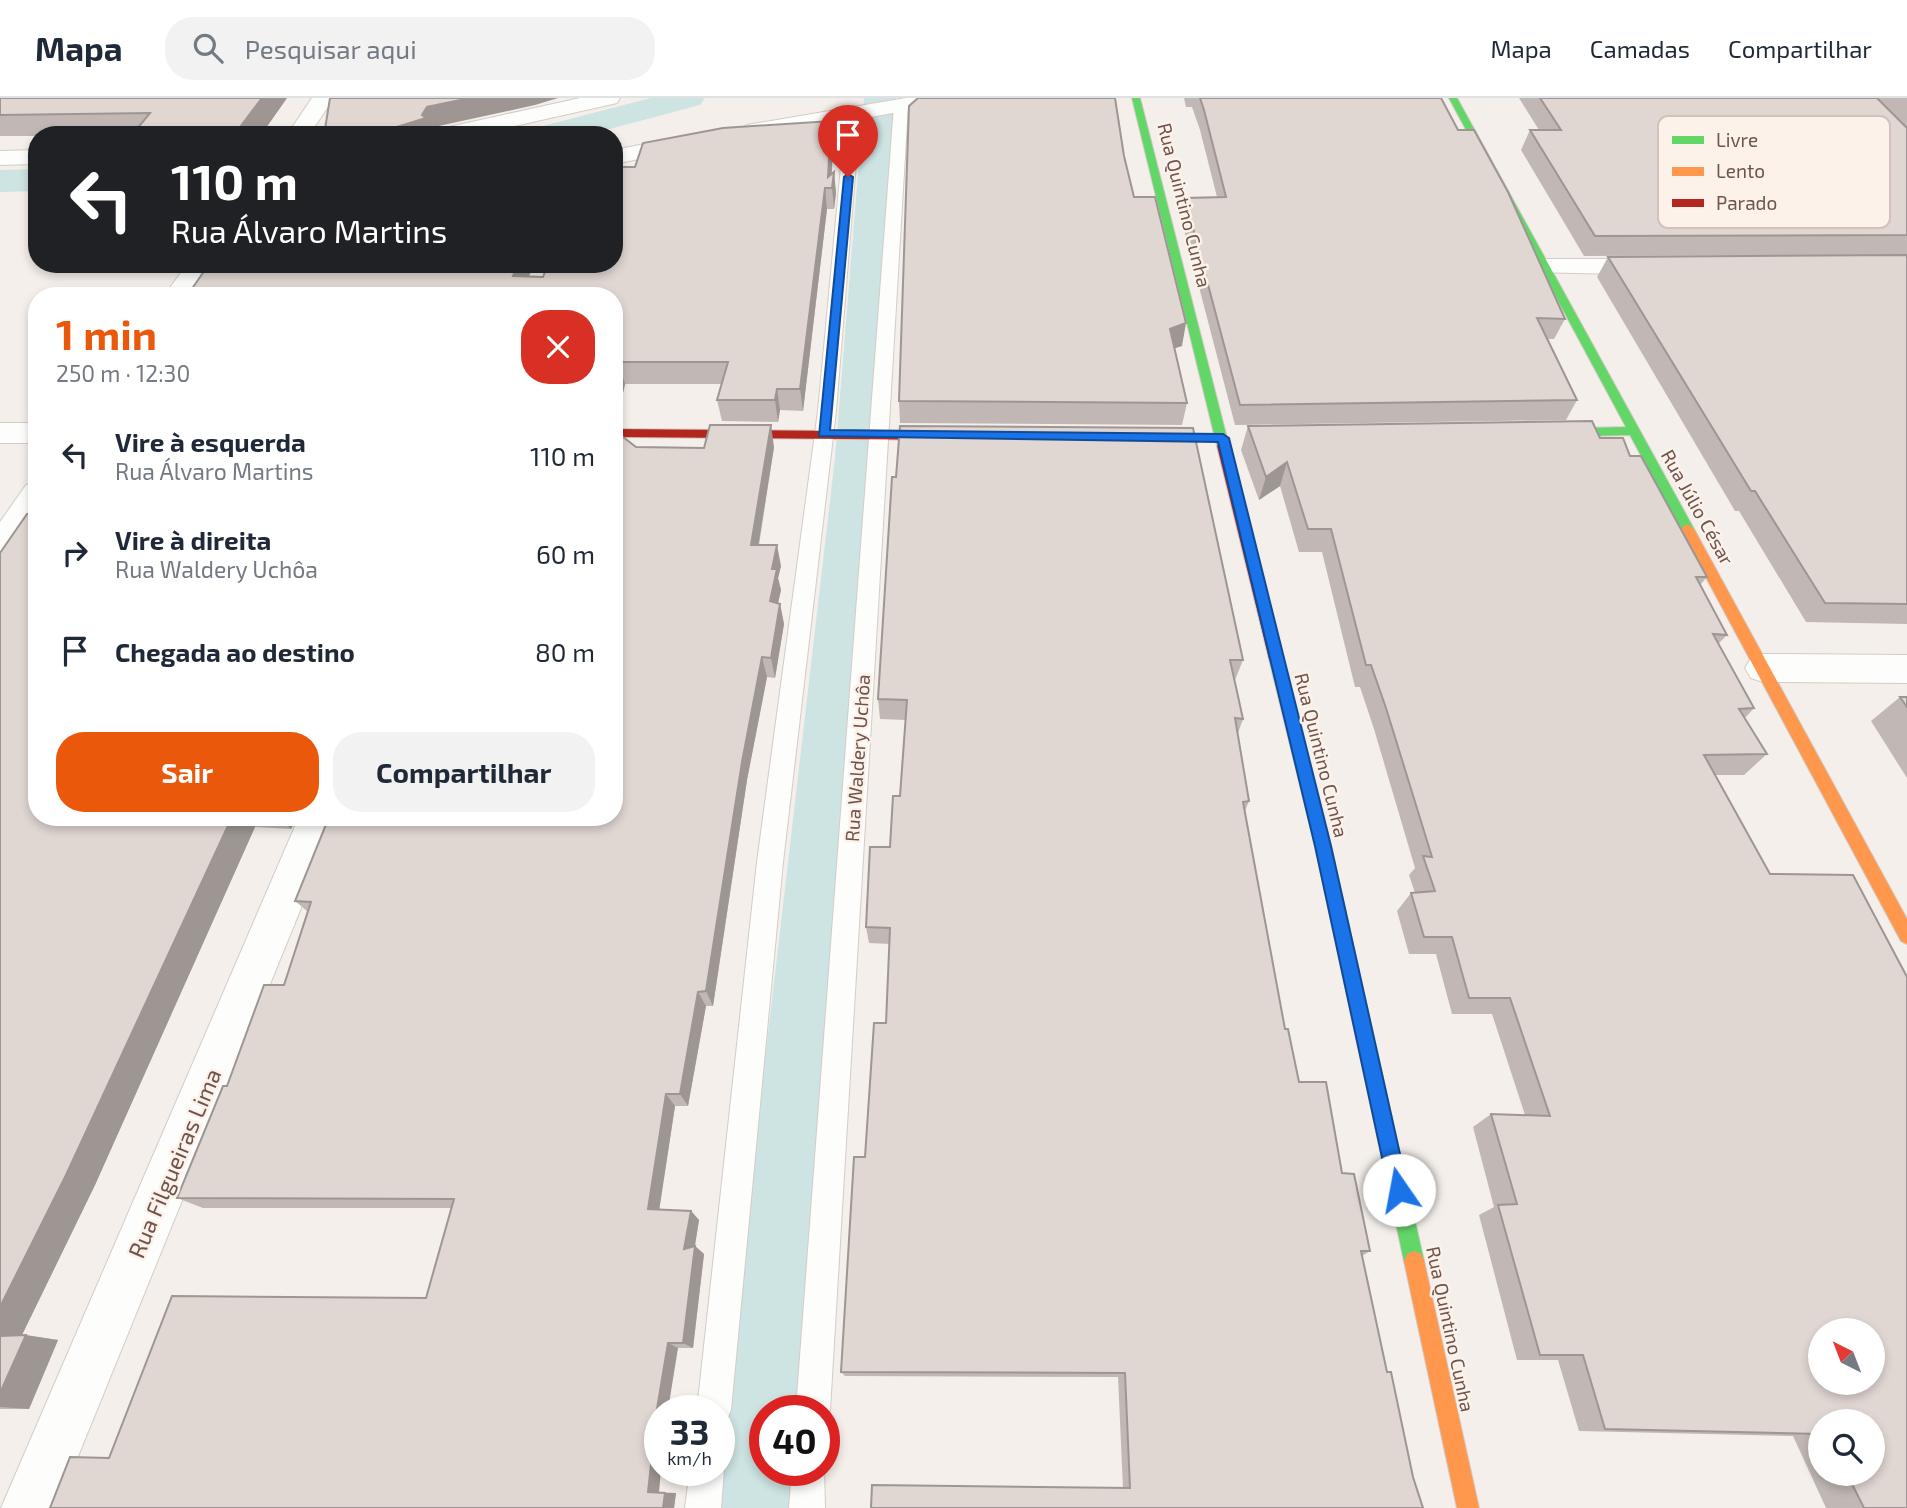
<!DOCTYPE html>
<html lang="pt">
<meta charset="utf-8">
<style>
body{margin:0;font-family:"Exo 2",sans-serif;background:#f2f2f3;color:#1f2937;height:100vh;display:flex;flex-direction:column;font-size:26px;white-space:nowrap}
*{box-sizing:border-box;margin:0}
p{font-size:23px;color:#747a83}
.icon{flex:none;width:38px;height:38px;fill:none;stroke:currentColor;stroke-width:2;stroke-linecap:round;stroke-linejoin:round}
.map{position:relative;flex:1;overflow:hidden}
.drawer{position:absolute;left:28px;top:189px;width:595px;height:539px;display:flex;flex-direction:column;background:#fff;border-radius:28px;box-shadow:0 4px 10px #0003}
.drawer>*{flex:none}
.top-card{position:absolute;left:28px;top:28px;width:595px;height:147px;border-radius:28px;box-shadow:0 4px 10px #0003;background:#202124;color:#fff;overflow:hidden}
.needle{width:46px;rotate:318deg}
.controls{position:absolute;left:1808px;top:1220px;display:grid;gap:14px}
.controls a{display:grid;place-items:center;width:77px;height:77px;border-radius:50%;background:#fff;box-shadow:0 4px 10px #0003;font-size:35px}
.speed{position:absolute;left:644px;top:1297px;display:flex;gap:14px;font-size:35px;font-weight:700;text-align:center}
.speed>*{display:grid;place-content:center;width:91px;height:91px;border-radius:50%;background:#fff;box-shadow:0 4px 10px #0003;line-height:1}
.speed small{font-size:18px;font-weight:400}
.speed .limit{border:10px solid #d22;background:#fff;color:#111}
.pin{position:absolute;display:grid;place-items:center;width:60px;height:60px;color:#fff;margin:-72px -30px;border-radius:50% 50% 50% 0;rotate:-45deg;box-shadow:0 0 7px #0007}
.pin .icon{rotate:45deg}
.me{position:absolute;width:77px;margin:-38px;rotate:348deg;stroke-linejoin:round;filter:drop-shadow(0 0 5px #0008)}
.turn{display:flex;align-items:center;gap:24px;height:147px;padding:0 28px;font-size:32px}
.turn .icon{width:91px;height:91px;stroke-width:2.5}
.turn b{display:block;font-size:49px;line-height:60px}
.round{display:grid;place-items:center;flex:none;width:74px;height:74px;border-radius:28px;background:#f2f2f3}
.head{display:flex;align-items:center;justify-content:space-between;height:119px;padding:0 28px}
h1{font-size:42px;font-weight:700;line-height:52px;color:#ea580c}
.action{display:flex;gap:14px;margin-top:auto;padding:14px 28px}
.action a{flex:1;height:80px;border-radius:28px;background:#ea580c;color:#fff;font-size:28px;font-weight:700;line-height:80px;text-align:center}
.action a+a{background:#f2f2f3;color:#1f2937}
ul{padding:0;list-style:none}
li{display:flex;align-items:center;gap:21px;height:98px;padding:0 28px}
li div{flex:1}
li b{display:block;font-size:26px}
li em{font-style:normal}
header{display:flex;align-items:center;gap:42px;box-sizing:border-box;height:98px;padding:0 35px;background:#fff;border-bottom:2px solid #e0e1e3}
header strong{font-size:33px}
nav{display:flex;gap:38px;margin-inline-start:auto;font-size:24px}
.search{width:490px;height:63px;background:#f2f2f3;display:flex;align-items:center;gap:18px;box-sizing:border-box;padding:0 24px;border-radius:28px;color:#747a83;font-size:26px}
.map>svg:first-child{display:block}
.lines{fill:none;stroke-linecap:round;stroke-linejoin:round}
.canal{fill:#cde4e2;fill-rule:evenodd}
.lane-casing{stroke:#d3ccc8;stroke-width:2}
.street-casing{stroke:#d3ccc8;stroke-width:2}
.fast-casing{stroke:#d3cac6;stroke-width:2}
.slow-casing{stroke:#d3cac6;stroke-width:2}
.jam-casing{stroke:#d3cac6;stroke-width:2}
.lane{fill:#fdfdfc;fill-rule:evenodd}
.street{fill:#fdfdfc;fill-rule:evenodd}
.fast{fill:#63d668;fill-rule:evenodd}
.slow{fill:#ff974d;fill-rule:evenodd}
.jam{fill:#b3261e;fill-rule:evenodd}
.wall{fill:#c1b8b5;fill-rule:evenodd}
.shaded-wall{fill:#9d9693}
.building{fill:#e0d6d2;stroke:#9d9693;stroke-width:2;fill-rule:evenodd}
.route{fill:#1a73e8;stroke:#114b97;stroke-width:2}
.labels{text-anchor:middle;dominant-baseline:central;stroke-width:5;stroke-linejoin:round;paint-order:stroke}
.street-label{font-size:19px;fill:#6e544d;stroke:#fcf2ea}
.near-street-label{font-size:23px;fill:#6e544d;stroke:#fcf2ea}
.key{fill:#fcf2ea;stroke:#d1c3bb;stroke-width:2}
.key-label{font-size:19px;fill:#6e544d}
</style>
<header>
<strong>Mapa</strong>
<div class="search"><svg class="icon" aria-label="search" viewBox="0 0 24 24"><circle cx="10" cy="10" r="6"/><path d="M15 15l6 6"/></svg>Pesquisar aqui</div>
<nav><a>Mapa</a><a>Camadas</a><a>Compartilhar</a></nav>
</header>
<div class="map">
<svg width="1907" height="1410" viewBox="0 0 1907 1410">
<rect width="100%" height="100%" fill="#f4efea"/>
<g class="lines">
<g class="canal">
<polygon points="651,0 705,0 700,7 587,37 530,37 535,30"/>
<polygon points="864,0 896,0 881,360 804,1312 765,1312 765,1372 800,1372 797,1410 713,1410 835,360"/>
<polygon points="37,71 37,93 0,94 0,72"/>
</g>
<defs>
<g id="lane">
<polygon points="901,4 908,8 830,1312 824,1324 824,1312 796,1312 894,8"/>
<polygon points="853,11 860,15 836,313 783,764 731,1312 726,1324 719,1327 719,1312 697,1312 757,764 818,313 846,15"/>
<polygon points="719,1360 724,1372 721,1410 685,1410 690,1372 719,1372"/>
<polygon points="824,1367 825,1410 789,1410 792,1372 824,1372"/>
</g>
<g id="street">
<polygon points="312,0 334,0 309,37 287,37"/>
<polygon points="580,0 620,0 617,5 474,37 432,37 435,32"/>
<polygon points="906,0 955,0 944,6 747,41 736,34 747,27"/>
<polygon points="691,37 699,39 702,44 699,49 614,66 614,52"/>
<polygon points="37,52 37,66 0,67 0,53"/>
<polygon points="1544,161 1654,161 1663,164 1667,169 1663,174 1654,177 1535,174 1531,169 1535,164"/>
<polygon points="187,166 213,166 190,198 164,198"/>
<rect x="0" y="325" width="37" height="20"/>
<polygon points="37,384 37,418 11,456 0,459 0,424 26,387"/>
<polygon points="1763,556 1907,557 1907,585 1763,584 1751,580 1745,570 1751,560"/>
<polygon points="299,719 338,719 57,1410 1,1410"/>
</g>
<g id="fast">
<polygon points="1132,0 1140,0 1229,348 1223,352 1217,348"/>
<polygon points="1449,0 1457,0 1694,431 1692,434 1682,434 1630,337 1544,339 1538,335 1544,331 1626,329"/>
<polygon points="1276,556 1283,561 1331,748 1424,1163 1421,1170 1414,1173 1407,1170 1404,1163 1315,748 1269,561"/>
</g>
<g id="slow">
<polygon points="1687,426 1694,431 1907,821 1907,846 1901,843 1680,431"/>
<polygon points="1414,1153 1421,1156 1424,1163 1479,1410 1457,1410 1404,1163 1407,1156"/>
</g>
<g id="jam">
<polygon points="614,331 952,334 958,338 952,342 614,339"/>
<polygon points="1223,344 1229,348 1283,561 1276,566 1269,561 1217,348"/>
</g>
</defs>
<use href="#lane" class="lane-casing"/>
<use href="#street" class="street-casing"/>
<use href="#fast" class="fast-casing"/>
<use href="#slow" class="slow-casing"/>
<use href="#jam" class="jam-casing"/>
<use href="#lane" class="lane"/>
<use href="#street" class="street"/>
<use href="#fast" class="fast"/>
<use href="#slow" class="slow"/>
<use href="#jam" class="jam"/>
</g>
<g class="wall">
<polygon points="0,0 287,0 261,37 133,36 37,37 37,38 0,38"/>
<polygon points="1184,0 1441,0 1458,32 1565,221 1554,241 1548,241 1577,302 1566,322 1235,327 1181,120 1185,100 1217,99 1200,32 1192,9 1186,9"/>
<polygon points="1519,0 1907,0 1907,526 1806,524 1739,413 1735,413 1597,179 1608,159 1866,157 1584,158 1521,52 1530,32 1539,32"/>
<polygon points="831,23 833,44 832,76 834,74 836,95 834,111 827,111 803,313 780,312 778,324 722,323 717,302 722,286 625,286 617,322 614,198 529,178 543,179 635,69"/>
<polygon points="1124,58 1134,99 1182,248 1174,250 1187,305 1182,327 900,325 899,303"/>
<path d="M1248 328 1600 340 1630 358 1707 479 1700 487 1727 537 1718 546 1754 610 1745 620 1767 656 1744 677H1715L1907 1410H1826L1793 1338 1579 1333 1558 1262H1517L1479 1117 1494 1109 1473 1029 1491 1016 1525 1017 1492 916H1452L1436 856H1409L1397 813 1411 795H1415L1409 777 1415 770 1374 631 1360 589H1355L1322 454H1299L1280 388 1259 402 1241 352ZM1820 1323 1872 1376H1820Z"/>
<polygon points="636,349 774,349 759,447 781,468 778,480 781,492 778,505 780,506 784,526 775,580 767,579 747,682 713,908 706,908 688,1008 675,1008 659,1112 691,1113 699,1122 695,1148 704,1156 693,1250 678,1250 660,1312 659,1394 676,1395 674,1410 109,1360 426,1200 452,1110 203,1110 177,1100 227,988 284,887 307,813 295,803 327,724 322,719 614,719"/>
<polygon points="892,379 1243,562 1235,582 1243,621 1238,635 1249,703 1245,713 1285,931 1299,984 1342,1075 1370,1153 1362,1158 1387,1274 1413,1379 1123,1390 1118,1279 845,1278 841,1274 865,1059 886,925 890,846 869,845 866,829 890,749 900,698 906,622 880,621 878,601"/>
<polygon points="31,416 37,719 297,719 291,731 255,729 95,1087 22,1237 58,1242 29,1311 0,1311 0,455"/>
<polygon points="1900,599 1907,599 1907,680 1871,623"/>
</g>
<g class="shaded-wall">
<polygon points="262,0 287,0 261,37 234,37"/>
<polygon points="470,0 558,0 535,7 434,29 432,34 433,37 371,37 422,17 427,9"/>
<polygon points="831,23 833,44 831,90 828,79"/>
<polygon points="834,74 836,95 834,111 832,90"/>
<polygon points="825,90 827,111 803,313 800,291"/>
<polygon points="518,166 534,166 521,198 513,178"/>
<polygon points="1186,225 1182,248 1166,253 1170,231"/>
<polygon points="618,264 625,286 617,322 614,324 614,283"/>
<polygon points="777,291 780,312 778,324 775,302"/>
<polygon points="771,327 774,349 755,468 751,447"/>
<polygon points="1287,364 1280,388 1259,402 1266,379"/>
<polygon points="777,447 781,468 778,480 781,492 774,523 770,503 772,471"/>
<polygon points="780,506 784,526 775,580 771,560"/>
<polygon points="762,559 767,579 747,682 713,908 706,893 742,664"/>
<polygon points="232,719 244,719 255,729 95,1087 19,1243 0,1240 0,1209"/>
<polygon points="279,719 297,719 291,731"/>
<polygon points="698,894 706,908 688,1008 680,996"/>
<polygon points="666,996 675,1008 658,1120 648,1111"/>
<polygon points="691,1113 699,1122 693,1159 684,1151"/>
<polygon points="695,1148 704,1156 693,1250 683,1245"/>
<polygon points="26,1237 58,1242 29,1311 0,1309 0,1295"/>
<polygon points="668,1245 678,1250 668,1312 660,1312 660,1372 661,1372 659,1394 648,1394 657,1311"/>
<polygon points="665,1395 676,1395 674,1410 663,1410"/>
</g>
<g class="building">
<polygon points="0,0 262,0 234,37 132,37 150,15 0,17"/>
<polygon points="330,0 470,0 427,9 422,17 426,20 371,37 324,37"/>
<polygon points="918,0 1115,0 1124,58 1134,99 1155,99 1186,225 1170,231 1187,305 899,303 909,8"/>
<polygon points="1200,0 1441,0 1458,32 1474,32 1508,94 1565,221 1537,220 1577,302 1240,307 1185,100 1226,99 1204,12"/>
<polygon points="1540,0 1877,0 1907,30 1907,137 1595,138 1530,32 1561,32"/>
<polygon points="831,23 828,79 834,74 832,90 825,90 800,291 777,291 775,302 717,302 728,264 618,264 614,283 614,198 187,198 209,166 518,166 513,178 543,179 548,166 614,166 614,70 615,69 635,69 643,45 723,30"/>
<polygon points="1907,157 1907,506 1825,505 1755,393 1751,393 1608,159"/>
<path d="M1592 323 1600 340H1623L1630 358H1641L1707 479H1696L1727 537 1713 536 1754 610 1739 611 1767 656 1704 657 1770 776 1853 777 1907 879V1410H1864L1847 1376H1872V1323H1820V1336L1605 1331 1583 1257H1540L1498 1107 1517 1106 1491 1016 1550 1018 1510 900H1469L1452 839H1424L1411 795 1435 793 1423 758 1432 759 1386 610 1371 567H1366L1331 431H1308L1287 364 1266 379 1248 328ZM1820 1232H1872V1284H1820Z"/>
<polygon points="710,327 771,327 751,447 777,447 772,471 777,471 770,503 780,506 771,560 762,559 742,664 706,893 698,894 680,996 666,996 648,1111 691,1113 684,1151 695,1148 683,1245 668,1245 657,1311 648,1394 665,1395 663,1410 50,1410 70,1359 109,1360 172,1198 426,1200 454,1101 177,1100 223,988 227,988 264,887 284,887 311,804 295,803 329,719 614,719 614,332 636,349 704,350"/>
<polygon points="900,328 1193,330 1243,562 1230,562 1243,621 1235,620 1249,703 1243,704 1285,931 1288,931 1299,984 1326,984 1342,1075 1354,1076 1370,1153 1361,1153 1387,1274 1391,1274 1413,1379 1423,1410 871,1410 872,1387 1130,1390 1125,1275 841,1274 854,1059 865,1059 874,925 886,925 890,830 866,829 870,749 890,749 893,698 900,698 907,602 878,601 892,379 896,379"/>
<polygon points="37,409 37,719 232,719 66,1077 0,1209 0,455 27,416 31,416"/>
<polygon points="1900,599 1907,599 1907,609"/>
<polygon points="26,1237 0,1295 0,1238"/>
</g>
<polygon class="route" points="848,76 853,79 830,332 1223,336 1229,340 1331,748 1408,1092 1406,1099 1399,1102 1392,1099 1389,1092 1315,748 1218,344 819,338 844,79"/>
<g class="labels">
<g class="street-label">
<text transform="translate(1185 107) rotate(76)">Rua Quintino Cunha</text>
<text transform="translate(1698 409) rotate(61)">Rua Júlio César</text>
<text transform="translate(1322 657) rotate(76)">Rua Quintino Cunha</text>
<text transform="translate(857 660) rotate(-86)">Rua Waldery Uchôa</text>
<text transform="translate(1451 1231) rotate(78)">Rua Quintino Cunha</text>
</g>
<g class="near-street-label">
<text transform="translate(174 1065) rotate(-67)">Rua Filgueiras Lima</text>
</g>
</g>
<rect x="1658" y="18" width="232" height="112" rx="10" class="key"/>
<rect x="1672" y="38" width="32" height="8" fill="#63d668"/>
<rect x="1672" y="69" width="32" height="9" fill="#ff974d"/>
<rect x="1672" y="101" width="32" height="8" fill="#b3261e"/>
<g class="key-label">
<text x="1716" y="49">Livre</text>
<text x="1716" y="80">Lento</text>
<text x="1716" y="112">Parado</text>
</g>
</svg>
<div class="controls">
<a><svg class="needle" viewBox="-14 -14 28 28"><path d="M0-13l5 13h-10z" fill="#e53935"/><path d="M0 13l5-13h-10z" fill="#747a83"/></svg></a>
<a><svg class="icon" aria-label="search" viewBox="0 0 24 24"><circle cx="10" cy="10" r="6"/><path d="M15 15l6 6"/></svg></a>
</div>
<div class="speed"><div>33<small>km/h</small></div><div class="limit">40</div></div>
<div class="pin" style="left:848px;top:79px;background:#d93025"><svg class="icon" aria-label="arrive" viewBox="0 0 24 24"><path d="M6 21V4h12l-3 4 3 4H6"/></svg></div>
<svg class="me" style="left:1399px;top:1092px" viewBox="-20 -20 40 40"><circle r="19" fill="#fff"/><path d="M0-13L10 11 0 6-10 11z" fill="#1a73e8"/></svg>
<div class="top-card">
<div class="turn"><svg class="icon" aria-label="left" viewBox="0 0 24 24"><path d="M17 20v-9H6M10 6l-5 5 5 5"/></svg><div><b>110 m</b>Rua Álvaro Martins</div></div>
</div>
<section class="drawer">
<div class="head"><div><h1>1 min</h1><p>250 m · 12:30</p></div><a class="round" style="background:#d93025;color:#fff"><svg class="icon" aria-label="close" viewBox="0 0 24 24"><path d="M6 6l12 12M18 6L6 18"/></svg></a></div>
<ul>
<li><svg class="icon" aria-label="left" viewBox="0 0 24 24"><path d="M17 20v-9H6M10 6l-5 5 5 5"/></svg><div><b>Vire à esquerda</b><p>Rua Álvaro Martins</p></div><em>110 m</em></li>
<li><svg class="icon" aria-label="right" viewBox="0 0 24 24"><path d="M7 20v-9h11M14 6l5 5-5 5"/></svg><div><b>Vire à direita</b><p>Rua Waldery Uchôa</p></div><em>60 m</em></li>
<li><svg class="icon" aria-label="arrive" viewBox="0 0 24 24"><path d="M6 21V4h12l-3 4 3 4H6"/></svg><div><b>Chegada ao destino</b></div><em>80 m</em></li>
</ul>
<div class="action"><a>Sair</a><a>Compartilhar</a></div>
</section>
</div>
